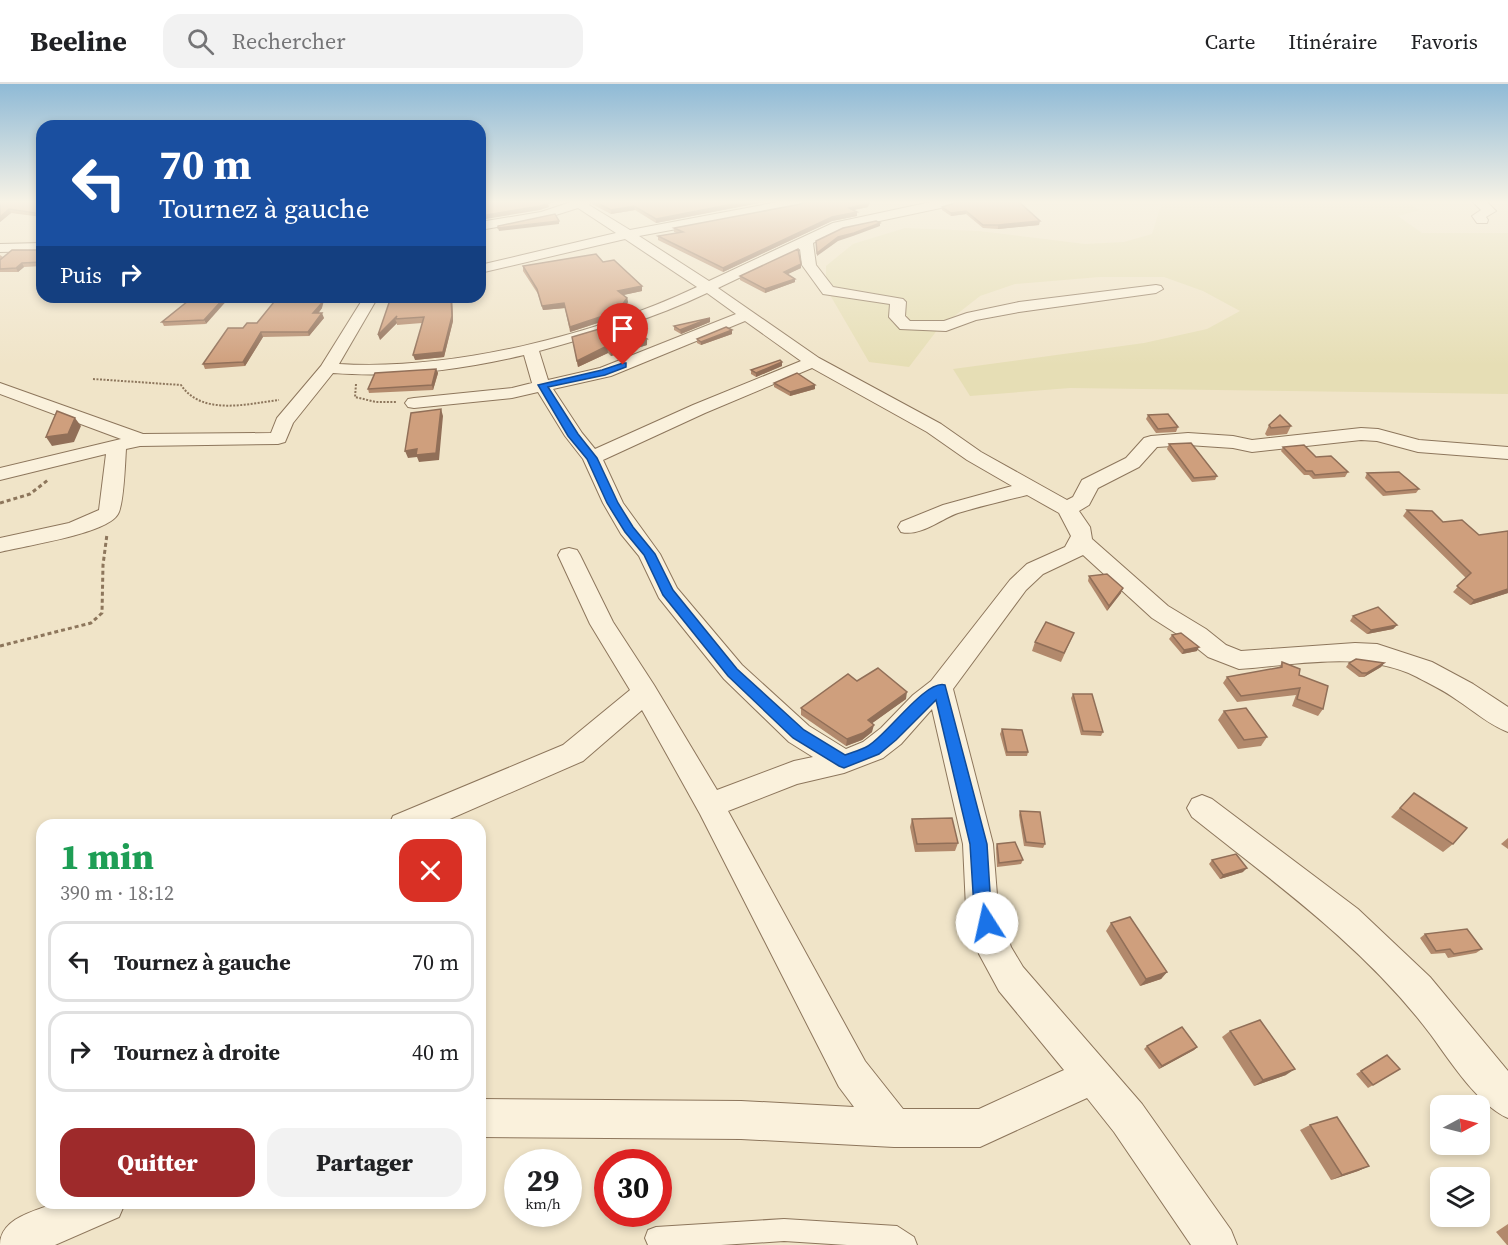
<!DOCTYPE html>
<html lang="fr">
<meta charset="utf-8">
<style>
body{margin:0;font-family:"Source Serif 4",serif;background:#f2f2f2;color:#202124;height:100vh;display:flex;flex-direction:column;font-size:22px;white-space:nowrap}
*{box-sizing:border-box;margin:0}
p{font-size:20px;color:#757577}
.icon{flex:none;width:33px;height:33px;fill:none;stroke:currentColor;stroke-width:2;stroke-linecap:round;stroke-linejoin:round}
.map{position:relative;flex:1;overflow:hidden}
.panel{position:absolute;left:36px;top:735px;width:450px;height:390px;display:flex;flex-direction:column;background:#fff;border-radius:18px;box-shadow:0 3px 9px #0003}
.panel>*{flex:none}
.banner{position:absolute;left:36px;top:36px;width:450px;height:183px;border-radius:18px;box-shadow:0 3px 9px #0003;background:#1a4fa0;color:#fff;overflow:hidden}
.needle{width:39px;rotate:83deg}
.controls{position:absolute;left:1430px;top:1011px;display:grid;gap:12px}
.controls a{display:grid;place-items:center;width:60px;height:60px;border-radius:12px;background:#fff;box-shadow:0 3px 9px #0003;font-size:30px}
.speed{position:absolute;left:504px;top:1065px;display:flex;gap:12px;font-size:30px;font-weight:700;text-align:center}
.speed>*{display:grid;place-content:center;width:78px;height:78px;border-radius:50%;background:#fff;box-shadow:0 3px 9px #0003;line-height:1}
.speed small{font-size:15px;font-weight:400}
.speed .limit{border:9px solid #d22;background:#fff;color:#111}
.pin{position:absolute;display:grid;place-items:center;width:51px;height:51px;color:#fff;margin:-62px -26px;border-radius:50% 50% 50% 0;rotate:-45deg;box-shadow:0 0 6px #0007}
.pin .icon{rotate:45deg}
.me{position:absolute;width:66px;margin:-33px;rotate:350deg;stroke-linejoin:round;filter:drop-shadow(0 0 4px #0008)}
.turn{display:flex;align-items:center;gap:21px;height:126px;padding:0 24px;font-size:27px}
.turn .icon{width:78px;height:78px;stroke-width:2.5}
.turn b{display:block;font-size:42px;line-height:51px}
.then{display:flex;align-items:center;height:57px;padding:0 24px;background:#0003;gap:12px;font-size:22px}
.round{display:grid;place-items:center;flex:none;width:63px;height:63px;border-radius:18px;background:#f2f2f2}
.summary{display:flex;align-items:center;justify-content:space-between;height:102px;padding:0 24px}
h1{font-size:36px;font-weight:800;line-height:45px;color:#1e9e55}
.action{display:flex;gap:12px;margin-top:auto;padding:12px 24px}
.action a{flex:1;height:69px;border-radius:18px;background:#9e2a2b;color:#fff;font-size:24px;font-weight:800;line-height:69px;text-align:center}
.action a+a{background:#f2f2f2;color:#202124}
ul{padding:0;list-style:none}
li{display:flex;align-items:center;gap:18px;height:81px;margin:0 12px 9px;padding:0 12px;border:3px solid #e0e0e0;border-radius:18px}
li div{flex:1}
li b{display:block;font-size:22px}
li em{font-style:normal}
header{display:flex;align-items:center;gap:36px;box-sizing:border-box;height:84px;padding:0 30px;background:#fff;border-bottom:2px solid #e0e0e0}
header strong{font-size:28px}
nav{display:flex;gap:33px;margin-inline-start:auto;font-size:21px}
.search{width:420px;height:54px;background:#f2f2f2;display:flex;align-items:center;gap:15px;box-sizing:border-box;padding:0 21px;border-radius:18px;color:#757577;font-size:22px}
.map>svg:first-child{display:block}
.farmland{fill:#e6deb5}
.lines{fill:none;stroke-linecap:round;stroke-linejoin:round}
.lane-casing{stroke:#8d765c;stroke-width:2}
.street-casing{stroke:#8d765c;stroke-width:2}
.path-far1{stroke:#8d765c;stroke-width:2;stroke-dasharray:2 1.5;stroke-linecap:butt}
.path{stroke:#8d765c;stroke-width:3;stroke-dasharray:4 3;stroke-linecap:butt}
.lane{fill:#faf1dc;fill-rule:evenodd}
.street{fill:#faf1dc;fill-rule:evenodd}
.wall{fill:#b2896c}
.shaded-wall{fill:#916f58}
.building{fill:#cf9f7d;stroke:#916f58;stroke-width:1.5}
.route{fill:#1a73e8;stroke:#114b97;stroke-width:1.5}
</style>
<header>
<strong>Beeline</strong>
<div class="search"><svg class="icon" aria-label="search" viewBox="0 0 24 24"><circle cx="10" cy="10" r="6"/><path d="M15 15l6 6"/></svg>Rechercher</div>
<nav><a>Carte</a><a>Itinéraire</a><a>Favoris</a></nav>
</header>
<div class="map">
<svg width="1508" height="1161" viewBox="0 0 1508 1161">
<rect width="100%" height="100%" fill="#f0e4c8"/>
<polygon class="farmland" points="1162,118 1406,118 1420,126 1398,132 1422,149 1508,149 1508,310 1070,304 970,312 953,285 1144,259 1207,245 1240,227 1203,207 1164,193 1100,193 1015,200 980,212 938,245 909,283 869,278 826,204 826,182 853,160 905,144 979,147 1085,160 1124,158 1152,150"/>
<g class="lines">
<defs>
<polygon id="lane" points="784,1135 897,1142 914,1153 917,1161 847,1161 784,1157 721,1161 648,1161 645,1154 648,1146 656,1143"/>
<g id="street">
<path d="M571 118H591L589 121 630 146 778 118H806L800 122 639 152 709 197 833 139 931 118H956L950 122 842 145 813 159 816 181 833 203 903 215 906 218 905 232 910 237H944L967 229 1019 218 1156 201 1161 202 1163 205 1156 209 1019 228 976 236 946 247 900 245 889 233 890 220 823 210 802 181 800 165 718 204 819 274 941 340 981 368 1067 416 1073 413 1082 396 1126 374 1144 354 1151 352 1188 349 1233 352 1252 356 1361 344 1378 345 1419 356 1508 363V375L1418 368 1377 357 1361 356 1252 368 1233 364 1188 361 1157 363 1139 383 1098 404 1089 421 1079 427 1090 443 1092 455 1168 522 1206 545 1226 561 1241 567 1355 559 1377 560 1432 578 1473 600 1508 623V648C1489 641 1474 627 1457 616 1445 607 1430 600 1417 593 1364 566 1296 581 1239 585L1208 573 1188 557 1152 534 1083 471 1043 490 1026 506 953 605 993 760 998 824 1011 863 1023 883 1142 1020 1231 1146 1237 1161H1191L1114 1048 1087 1014 980 1063H894L741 1055 480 1053V1015L741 1017 854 1023 839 1003 700 730 642 626 583 677 436 741H389L393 732 563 661 630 606 590 540 558 471 561 466 569 464 577 466 580 471 613 538 654 601 717 706 794 677 813 673 789 658 724 595 659 514 639 472 621 450 603 419 583 375 565 352 538 308 512 314 414 324 408 323 405 319 408 315 414 314 512 304 532 299 524 271C461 286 396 294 333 289L293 339 285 358 278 360 140 362 126 365C125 379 124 420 118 430 107 450 24 462 0 468V454L69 439 99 426 106 370 0 396V384L121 355 0 310V299L143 350 271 349 277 334 321 282 364 213H378L339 280C453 287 595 251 697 203L625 155 480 189V181L616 149 578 124 543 135 480 146V138L541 128ZM707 209 736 230 600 284 548 296 539 267C597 251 653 235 707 209ZM745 237 801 277 693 321 595 365 582 349 553 305 611 292ZM812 284 927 348 967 376 1012 402 943 421 901 438 898 443 901 448C920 453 941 435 958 429 981 422 1004 417 1027 411L1059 429 1071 452 1065 463 1027 480 1010 496 931 597 913 611 881 644 863 658 846 665 809 642 742 581 677 504 660 470 623 419 603 376 705 329ZM932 625 963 760 966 824 979 870 999 907 1064 986 979 1025H903L865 977 728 727 797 700 844 689 883 674 901 660Z"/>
<polygon points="1473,118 1487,118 1496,127 1486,133 1488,136 1487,139 1477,139 1472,132 1481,126"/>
<polygon points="42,159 42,167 0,168 0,160"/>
<path d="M1202 711 1212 715 1358 825 1430 893 1508 987V1034C1479 1022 1450 977 1431 951 1366 864 1276 800 1192 733L1187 724 1192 715Z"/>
<path d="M56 1119H125L119 1133 55 1161H0C0 1134 35 1127 56 1119Z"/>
</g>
</defs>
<use href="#lane" class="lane-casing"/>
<use href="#street" class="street-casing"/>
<g class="path-far1">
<path d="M93 295 181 301C202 332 247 320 279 316"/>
<polyline points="356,300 355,313 376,318 396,318"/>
</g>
<g class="path">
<polyline points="0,419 30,410 48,396"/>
<polyline points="0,562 91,539 102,529 103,481 107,450"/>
</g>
<use href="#lane" class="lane"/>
<use href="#street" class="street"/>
</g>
<g class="wall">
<polygon points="0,118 42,118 42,133 11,129 0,138"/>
<polygon points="592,118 764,118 656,139 635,126 611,130 592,120"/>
<polygon points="869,119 868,123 854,126 857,132 832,137 723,188 658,156 658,152 677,149 674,148 674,144 801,120"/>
<polygon points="1022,121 1039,141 998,145 983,144 966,130 951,132 942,126 942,123"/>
<polygon points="42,161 42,182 24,183 18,188 0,188 0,171 3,173 40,166"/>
<polygon points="603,178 642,202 642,207 623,211 627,214 628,218 619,232 570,248 565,224 543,226 538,210 523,187 523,182"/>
<polygon points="801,180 801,184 787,190 795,198 765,209 740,196 740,192"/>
<polygon points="193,213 206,240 164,242 162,238"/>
<polygon points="391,213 452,213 453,237 444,273 415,276 422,239 397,241 397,239 380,256"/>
<polygon points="322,224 318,229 324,234 309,252 263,253 245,282 205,285 203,280 243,244 257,239"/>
<polygon points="710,234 710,238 681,250 674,246 674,242"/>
<polygon points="732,246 732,250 701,261 697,259 697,255"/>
<polygon points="572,253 647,261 611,272 608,269 578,283"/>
<polygon points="782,278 782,282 756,293 751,290 751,286"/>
<polygon points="436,285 438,289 433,306 369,309 368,305"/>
<polygon points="774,299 815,301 815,305 790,312 774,303"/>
<polygon points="1148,331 1178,343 1176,348 1156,349 1146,335"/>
<polygon points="1269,341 1291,342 1287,350 1267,352 1265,350"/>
<polygon points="1169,360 1217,392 1215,396 1192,398 1167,365"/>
<polygon points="1283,363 1316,373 1348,388 1345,393 1313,395 1309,391 1304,391 1281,367"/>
<polygon points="1367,389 1419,405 1416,409 1383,412 1365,394"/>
<polygon points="1407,426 1508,509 1470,521 1453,508 1466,494 1403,432"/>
<polygon points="1089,492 1121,509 1107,527 1088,497"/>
<polygon points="1353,532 1397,541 1393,545 1367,550 1350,537"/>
<polygon points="1074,549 1061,578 1032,567 1035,558"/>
<polygon points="1172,551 1197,567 1182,570 1169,555"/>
<polygon points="1282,578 1323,625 1318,632 1292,622 1296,611 1237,618 1223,599 1227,593 1279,584"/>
<polygon points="1349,579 1384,579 1381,583 1364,593 1359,593 1346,583"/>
<polygon points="857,597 906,615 872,639 872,648 862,656 846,662 801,631 801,624"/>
<polygon points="1073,610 1103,648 1101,652 1081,651 1071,614"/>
<polygon points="1224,627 1267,653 1261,662 1238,665 1218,636"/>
<polygon points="1002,645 1028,668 1027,672 1006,672 1000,650"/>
<polygon points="1414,709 1453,760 1443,768 1391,733"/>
<polygon points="1020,727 1045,760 1043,764 1024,762 1019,731"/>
<polygon points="912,735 958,759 955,767 915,768 910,743"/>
<polygon points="1508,754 1508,765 1501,760"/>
<polygon points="997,760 1023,776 1021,780 997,783 996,764"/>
<polygon points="1212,776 1243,788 1220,795 1209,780"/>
<polygon points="1111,839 1167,888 1161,895 1140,902 1106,847"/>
<polygon points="1425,850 1482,865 1476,869 1448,874 1445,869 1431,870 1420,854"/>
<polygon points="1230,947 1286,991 1254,1002 1222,953"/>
<polygon points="1147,962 1197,963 1194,966 1159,985 1144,965"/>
<polygon points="1387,971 1400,985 1368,1004 1356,990"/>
<polygon points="1310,1041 1369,1082 1358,1087 1331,1096 1300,1046"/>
<polygon points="1508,1140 1508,1161 1507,1161 1496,1148"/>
</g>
<g class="shaded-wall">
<polygon points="547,118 555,118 548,120 549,123 540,126 480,136 480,132"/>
<polygon points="743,118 764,118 656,139 656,135"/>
<polygon points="869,119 868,123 848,127 849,124"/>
<polygon points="634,122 635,126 611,130 611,126"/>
<polygon points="9,125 11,129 0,138 0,133"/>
<polygon points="966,127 966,130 951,132 951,129"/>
<polygon points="857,128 857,132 832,137 723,188 723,184 832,133"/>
<polygon points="559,137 559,140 499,147 498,144"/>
<polygon points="1040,137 1039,141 998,145 998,141"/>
<polygon points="880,139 880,142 853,152 838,157 817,172 817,169 838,153"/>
<polygon points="22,179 24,183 18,188 16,184"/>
<polygon points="801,180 801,184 784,192 784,188"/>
<polygon points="795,195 795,198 765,209 765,205"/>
<polygon points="642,202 642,207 619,212 618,207"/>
<polygon points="225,213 230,213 206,240 204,236"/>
<polygon points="322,213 325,213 322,224 315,234 313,229"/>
<polygon points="451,213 452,213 453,237 444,273 415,276 413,271"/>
<polygon points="627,214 628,218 619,232 570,248 570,243"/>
<polygon points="564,219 565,224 543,226 542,222"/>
<polygon points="322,229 324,234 309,252 308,248"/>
<polygon points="397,232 395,235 397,239 380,256 378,251"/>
<polygon points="710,234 710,238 681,250 680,246"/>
<polygon points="732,246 732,250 701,261 701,258"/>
<polygon points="261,248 263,253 245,282 243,278"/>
<polygon points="647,255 647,261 611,272 610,265"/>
<polygon points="607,262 608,269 578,283 577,277"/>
<polygon points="782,278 782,282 756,293 756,289"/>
<polygon points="436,285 438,289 433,306 432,301"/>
<polygon points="815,301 815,305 790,312 790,308"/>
<polygon points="441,325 443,332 439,376 419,378 417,373 408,374 405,367 417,365"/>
<polygon points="75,334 81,342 74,358 52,362 46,353"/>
<polygon points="1123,504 1121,509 1107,527 1109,522"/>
<polygon points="1508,505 1508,509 1470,521 1474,516"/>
<polygon points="1397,541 1393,545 1367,550 1371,546"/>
<polygon points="1199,563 1197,567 1182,570 1184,566"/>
<polygon points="1384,579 1381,583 1364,593 1367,589"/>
<polygon points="907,608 906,615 867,643 868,636"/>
<polygon points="874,641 872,648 862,656 846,662 847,655"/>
<polygon points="1247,784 1243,788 1220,795 1223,791"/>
<polygon points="1167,888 1161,895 1140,902 1146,895"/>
<polygon points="1197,963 1194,966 1159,985 1162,982"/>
<polygon points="1295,985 1286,991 1254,1002 1263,996"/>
<polygon points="1369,1082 1358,1087 1331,1096 1342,1091"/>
</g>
<g class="building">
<polygon points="0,118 42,118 42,130 9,125 0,133"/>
<polygon points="480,118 548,118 548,119 540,122 480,132"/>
<polygon points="596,118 743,118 656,135 634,122 611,126"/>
<polygon points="804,118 867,118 869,119 849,124 857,128 832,133 723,184 658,152 683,148 674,144 801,120"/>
<polygon points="955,118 1019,118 1040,137 998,141 983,141 966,127 951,129 942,123 952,120"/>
<polygon points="555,130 559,137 498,144 498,142"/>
<polygon points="876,137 880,139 854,149 838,153 817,169 816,157 843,144"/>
<polygon points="42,161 42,178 22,179 16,184 0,185 0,176 12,166 40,166"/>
<polygon points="798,165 801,180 784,188 795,195 765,205 740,192"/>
<polygon points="596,170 603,178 614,176 642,202 618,207 627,214 618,227 570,243 564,219 542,222 537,205 523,182"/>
<polygon points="193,213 225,213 204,236 162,238"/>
<polygon points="278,213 322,213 321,220 313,229 322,229 308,248 261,248 243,278 203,280 228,244 243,244 247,239 257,239"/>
<polygon points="391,213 451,213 452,232 443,268 413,271 424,233 395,235 397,232 378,251"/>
<polygon points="710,234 680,246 674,242"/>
<polygon points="623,238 647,255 610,265 607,262 577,277 572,253"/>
<polygon points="726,243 732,246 701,258 697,255"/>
<polygon points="780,276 782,278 756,289 751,286"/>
<polygon points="436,285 432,301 368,305 375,289"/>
<polygon points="797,289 815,301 790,308 774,299"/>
<polygon points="441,325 436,369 416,371 417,365 405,367 411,329"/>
<polygon points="57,327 75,334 68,350 46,353"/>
<polygon points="1168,330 1178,343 1158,345 1148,331"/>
<polygon points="1280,331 1291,342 1271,344 1269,341"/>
<polygon points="1191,359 1217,392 1194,394 1169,360"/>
<polygon points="1304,361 1316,373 1331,372 1348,388 1315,391 1312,387 1306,387 1283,363"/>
<polygon points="1399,388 1419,405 1386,408 1367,389"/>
<polygon points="1407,426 1432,427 1443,438 1462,436 1479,451 1508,447 1508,505 1474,516 1457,502 1471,489"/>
<polygon points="1107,490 1123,504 1109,522 1089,492"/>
<polygon points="1378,523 1397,541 1371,546 1353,532"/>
<polygon points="1046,538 1074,549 1064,569 1035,558"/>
<polygon points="1181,549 1199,563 1184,566 1172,551"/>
<polygon points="1356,575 1384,579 1367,589 1362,589 1349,579"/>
<polygon points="1282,578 1300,585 1299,591 1328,602 1323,625 1297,615 1300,604 1241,612 1227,593 1282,583"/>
<polygon points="878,584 907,608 868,636 874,641 863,649 847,655 801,624 848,590 857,597"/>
<polygon points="1073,610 1092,610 1103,648 1083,647"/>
<polygon points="1246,624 1267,653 1244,656 1224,627"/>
<polygon points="1002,645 1022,646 1028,668 1007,668"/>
<polygon points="1414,709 1467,744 1453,760 1400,724"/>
<polygon points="1020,727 1040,728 1045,760 1026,758"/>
<polygon points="952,734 958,759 917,760 912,735"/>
<polygon points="1015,758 1023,776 999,779 997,760"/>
<polygon points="1236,770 1247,784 1223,791 1212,776"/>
<polygon points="1130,833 1167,888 1146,895 1111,839"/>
<polygon points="1467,845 1482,865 1454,870 1450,865 1436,867 1425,850"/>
<polygon points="1260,936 1295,985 1263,996 1230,947"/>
<polygon points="1182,943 1197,963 1162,982 1147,962"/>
<polygon points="1387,971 1400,985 1373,1001 1361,987"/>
<polygon points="1337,1033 1369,1082 1342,1091 1310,1041"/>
</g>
<linearGradient id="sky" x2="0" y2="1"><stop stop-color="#8fbad6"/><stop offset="0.42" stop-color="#f8f3e6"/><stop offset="1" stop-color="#f8f3e6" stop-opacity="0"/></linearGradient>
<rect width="1508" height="281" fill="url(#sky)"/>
<path class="route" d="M623 279H626V283L605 291 548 303 578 350 597 374 618 419 633 443 655 470 673 506 737 585 804 646 845 671C853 668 861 666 868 662 887 651 926 595 945 601L987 760 991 824 996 839 993 845 987 848 981 845 974 824 970 760 936 616 896 656 879 670 844 684 839 682 793 654 728 592 663 511 644 471 625 448 607 419 587 375 568 352 538 301 602 286Z"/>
</svg>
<div class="controls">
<a><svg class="needle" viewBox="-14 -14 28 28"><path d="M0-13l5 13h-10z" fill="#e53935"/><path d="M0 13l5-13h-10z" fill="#757577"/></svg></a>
<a><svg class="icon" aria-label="layers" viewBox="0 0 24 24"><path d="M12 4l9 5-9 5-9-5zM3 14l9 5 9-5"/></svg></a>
</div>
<div class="speed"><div>29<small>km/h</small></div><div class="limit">30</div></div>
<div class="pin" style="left:623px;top:281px;background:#d93025"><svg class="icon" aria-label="arrive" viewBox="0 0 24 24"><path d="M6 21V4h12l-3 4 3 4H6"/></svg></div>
<svg class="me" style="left:987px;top:839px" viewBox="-20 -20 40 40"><circle r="19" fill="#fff"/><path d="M0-13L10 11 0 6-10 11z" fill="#1a73e8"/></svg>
<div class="banner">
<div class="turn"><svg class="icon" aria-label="left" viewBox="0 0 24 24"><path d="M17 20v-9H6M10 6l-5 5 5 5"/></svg><div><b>70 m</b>Tournez à gauche</div></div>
<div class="then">Puis<svg class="icon" aria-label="right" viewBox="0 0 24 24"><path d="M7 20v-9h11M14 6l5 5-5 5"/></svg></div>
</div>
<section class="panel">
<div class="summary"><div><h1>1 min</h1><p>390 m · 18:12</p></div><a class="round" style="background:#d93025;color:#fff"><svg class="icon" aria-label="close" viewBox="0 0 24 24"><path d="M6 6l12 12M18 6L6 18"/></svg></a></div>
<ul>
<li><svg class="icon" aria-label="left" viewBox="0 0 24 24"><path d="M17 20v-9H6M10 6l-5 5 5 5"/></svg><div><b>Tournez à gauche</b></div><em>70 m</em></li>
<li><svg class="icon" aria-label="right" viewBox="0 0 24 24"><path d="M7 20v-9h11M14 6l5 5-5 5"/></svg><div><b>Tournez à droite</b></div><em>40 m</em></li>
</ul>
<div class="action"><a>Quitter</a><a>Partager</a></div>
</section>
</div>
